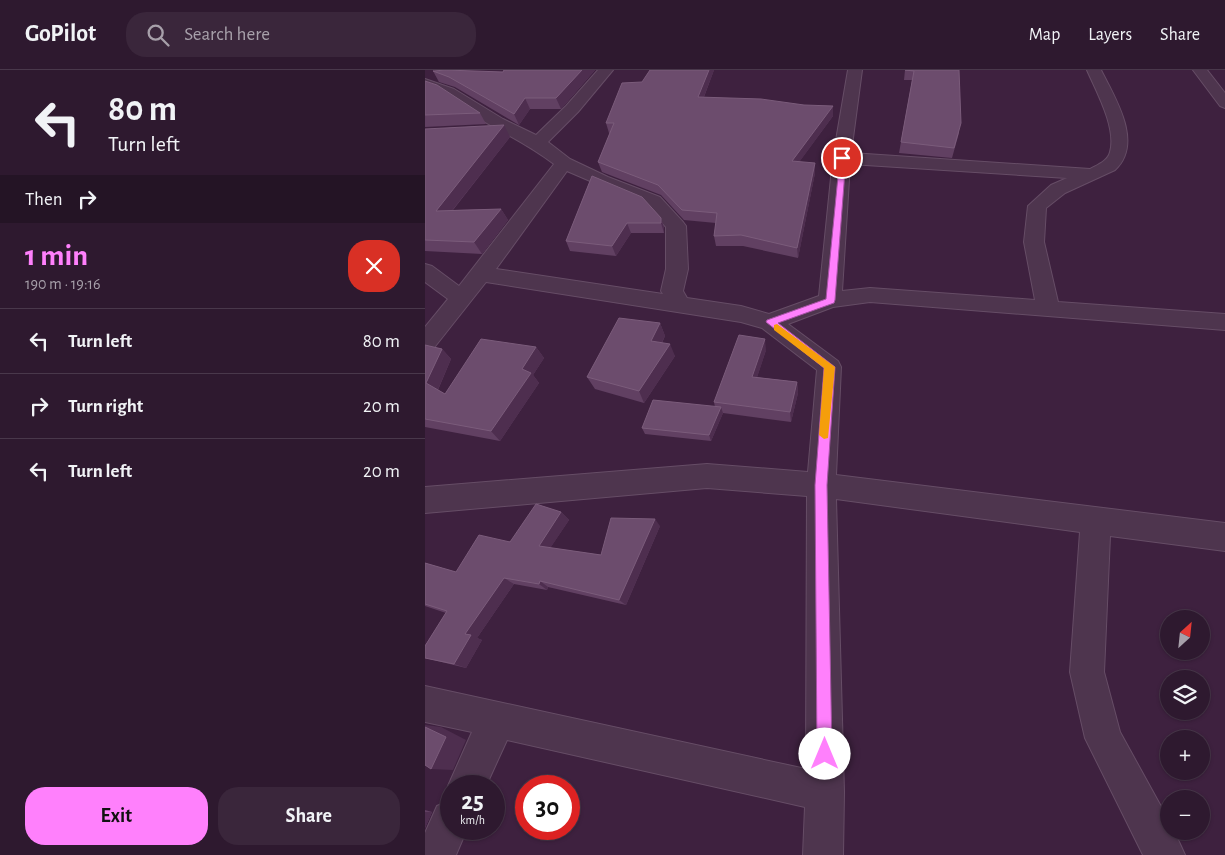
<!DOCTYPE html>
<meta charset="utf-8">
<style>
body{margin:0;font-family:"Alegreya Sans",sans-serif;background:#3a263b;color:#f1f3f6;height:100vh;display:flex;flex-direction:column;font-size:19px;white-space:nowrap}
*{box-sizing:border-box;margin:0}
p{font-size:16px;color:#a7a0aa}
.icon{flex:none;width:28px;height:28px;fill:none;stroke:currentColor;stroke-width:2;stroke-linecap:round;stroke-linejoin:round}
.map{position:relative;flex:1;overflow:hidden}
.drawer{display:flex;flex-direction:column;background:#2e192f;width:425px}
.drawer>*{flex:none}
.hud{background:#2e192f;color:#f1f3f6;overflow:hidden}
.needle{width:32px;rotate:27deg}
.buttons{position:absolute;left:735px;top:540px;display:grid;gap:10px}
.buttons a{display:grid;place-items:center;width:50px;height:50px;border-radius:50%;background:#2e192f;box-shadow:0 1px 4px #0004,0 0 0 1px #49384b;font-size:25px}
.speed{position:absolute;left:15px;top:705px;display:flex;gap:10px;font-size:25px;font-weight:700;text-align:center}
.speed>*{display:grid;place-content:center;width:65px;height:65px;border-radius:50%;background:#2e192f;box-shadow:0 1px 4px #0004,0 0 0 1px #49384b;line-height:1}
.speed small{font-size:12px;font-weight:400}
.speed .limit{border:8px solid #d22;background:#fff;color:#111}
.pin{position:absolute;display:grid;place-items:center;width:42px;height:42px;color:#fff;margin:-21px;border:2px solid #fff;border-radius:50%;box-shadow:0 1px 5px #0007}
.me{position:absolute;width:55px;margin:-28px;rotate:0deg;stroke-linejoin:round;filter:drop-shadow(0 0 4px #0008)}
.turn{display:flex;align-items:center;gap:18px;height:105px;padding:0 25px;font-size:22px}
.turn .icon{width:65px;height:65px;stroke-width:2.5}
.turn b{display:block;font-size:35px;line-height:42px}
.then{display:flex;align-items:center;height:48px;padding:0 25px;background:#0003;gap:10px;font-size:19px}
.round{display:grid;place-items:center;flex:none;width:52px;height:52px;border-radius:20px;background:#3a263b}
.summary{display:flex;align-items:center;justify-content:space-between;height:85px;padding:0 25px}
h1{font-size:30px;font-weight:600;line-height:38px;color:#ff80fc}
.cta{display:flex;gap:10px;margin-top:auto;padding:10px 25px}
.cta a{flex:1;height:58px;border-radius:20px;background:#ff80fc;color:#111;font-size:20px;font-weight:600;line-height:58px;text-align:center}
.cta a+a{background:#3a263b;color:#f1f3f6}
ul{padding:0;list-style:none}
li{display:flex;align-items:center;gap:15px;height:65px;padding:0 25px;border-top:1px solid #49384b}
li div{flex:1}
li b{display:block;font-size:19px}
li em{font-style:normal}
header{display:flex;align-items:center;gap:30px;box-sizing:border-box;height:70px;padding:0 25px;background:#2e192f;border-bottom:1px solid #49384b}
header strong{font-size:24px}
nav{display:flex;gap:28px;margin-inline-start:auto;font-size:18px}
.search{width:350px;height:45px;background:#3a263b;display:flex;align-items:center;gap:12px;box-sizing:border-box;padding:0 18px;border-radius:20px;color:#a7a0aa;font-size:19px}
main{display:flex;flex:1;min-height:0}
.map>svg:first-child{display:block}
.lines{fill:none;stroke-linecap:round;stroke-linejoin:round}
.minor-casing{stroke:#664d66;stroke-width:2}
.minor{fill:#4e354e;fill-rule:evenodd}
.wall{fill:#614062}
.shaded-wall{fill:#4e2e4f}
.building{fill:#6c4c6d;stroke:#7b5c7b}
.route{fill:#ff80fc;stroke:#a653a4}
.slow{fill:#f59e0b}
</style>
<header>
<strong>GoPilot</strong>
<div class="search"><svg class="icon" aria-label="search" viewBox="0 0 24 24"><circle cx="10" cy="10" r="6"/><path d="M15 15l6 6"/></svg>Search here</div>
<nav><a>Map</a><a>Layers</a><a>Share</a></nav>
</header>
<main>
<section class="drawer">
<div class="hud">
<div class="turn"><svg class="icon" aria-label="left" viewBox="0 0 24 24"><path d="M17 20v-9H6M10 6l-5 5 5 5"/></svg><div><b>80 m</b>Turn left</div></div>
<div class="then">Then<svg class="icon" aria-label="right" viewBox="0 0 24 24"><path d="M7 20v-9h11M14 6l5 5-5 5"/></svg></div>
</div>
<div class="summary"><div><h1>1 min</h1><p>190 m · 19:16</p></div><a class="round" style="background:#d93025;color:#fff"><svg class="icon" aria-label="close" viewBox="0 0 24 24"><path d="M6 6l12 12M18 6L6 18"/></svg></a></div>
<ul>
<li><svg class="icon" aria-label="left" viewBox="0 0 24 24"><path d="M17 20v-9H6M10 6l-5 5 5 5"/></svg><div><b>Turn left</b></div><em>80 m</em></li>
<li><svg class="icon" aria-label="right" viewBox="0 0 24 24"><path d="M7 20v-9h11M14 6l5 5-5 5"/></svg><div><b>Turn right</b></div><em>20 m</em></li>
<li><svg class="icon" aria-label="left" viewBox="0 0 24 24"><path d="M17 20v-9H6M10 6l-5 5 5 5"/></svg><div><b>Turn left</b></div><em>20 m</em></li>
</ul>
<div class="cta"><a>Exit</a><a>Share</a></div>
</section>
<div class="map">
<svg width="800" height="785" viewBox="0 0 800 785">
<rect width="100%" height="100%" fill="#3e213f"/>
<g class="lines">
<defs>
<g id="minor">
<path d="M173 0H188L153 42 123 72 145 89 183 107 235 127 258 152 261 156 263 199 258 221 262 228 316 236 344 244 394 226 408 88 423 0H437L426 83 665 99C672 95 683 91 685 82 692 58 671 21 662 0H676C690 28 719 73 690 100L640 123 621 138 619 172 633 232 800 244V260L445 232 408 237 363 254 413 291 416 297 411 405 800 453V481L685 466 679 602 695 662 744 751V761H749L760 785H718L660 668 645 602 655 462 411 429 419 722 418 785H378L380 737 82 670 61 716H26V724L23 716 47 662 0 652V616L381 699 382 426 282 418 0 443V417L282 394 383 402 392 300 337 258 316 252 61 212 8 279 0 282V257L23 229 0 212V194L7 196 34 216 129 94C108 78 90 69 67 56 44 43 25 27 0 18V9L29 19 78 49 111 65 141 36ZM425 94 642 108 626 115 603 136 599 172 610 230 445 218 417 221ZM142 101 221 135 241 157V199L236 221 238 224 71 199Z"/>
<polygon points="768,0 782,0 800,23 800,38 795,36"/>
<polygon points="26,730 26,759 42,759 31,785 0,785 0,763 12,736"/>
</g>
</defs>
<use href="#minor" class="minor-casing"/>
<use href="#minor" class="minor"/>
</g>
<g class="wall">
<polygon points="79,0 170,0 136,39 105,39 94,55 30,17 14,12 8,1 78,2"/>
<polygon points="289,0 279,27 408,46 374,92 390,103 373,188 318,176 291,176 289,166 291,153 259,150 236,125 177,102 173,92 185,63 184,63 181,53 217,12"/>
<polygon points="480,0 534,0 534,63 527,88 474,83 487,10 479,10"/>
<polygon points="0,11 55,43 61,54 0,57"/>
<polygon points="0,59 85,67 28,140 76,139 83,150 57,184 0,181"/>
<polygon points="167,106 236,148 239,158 239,163 206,163 191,186 145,181 141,171"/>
<polygon points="235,253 240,266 237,273 250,286 219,333 170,319 162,307"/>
<polygon points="0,275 17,279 26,289 13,320 20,324 111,277 119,288 108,305 114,313 75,371 0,357"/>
<polygon points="341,280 332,307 372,312 373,323 366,352 298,343 286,371 220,364 217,358 290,337 289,332"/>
<polygon points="136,442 144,450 125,478 176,485 235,456 201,535 123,517 122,520 89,514 52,568 57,570 41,598 0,588 0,576 21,543 0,536 0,493 31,502"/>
<polygon points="0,740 7,742 0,758"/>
</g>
<g class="shaded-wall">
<polygon points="157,0 170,0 136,39 131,28"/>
<polygon points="284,0 289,0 275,37 273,27"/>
<polygon points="100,28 105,39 94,55 89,44"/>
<polygon points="408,36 408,46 367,102 367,91"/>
<polygon points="79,55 85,67 18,152 11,141"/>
<polygon points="390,93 390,103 373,188 372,178"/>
<polygon points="76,139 83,150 57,184 49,172"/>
<polygon points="236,148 239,158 239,163 236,153"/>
<polygon points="202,153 206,163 191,186 187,176"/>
<polygon points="235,253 240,266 231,284 226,271"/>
<polygon points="340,269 341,280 329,317 327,307"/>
<polygon points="245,274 250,286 219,333 214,321"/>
<polygon points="111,277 119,288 108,305 114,313 75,371 66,361 97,299"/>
<polygon points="17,279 26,289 11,324 1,313"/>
<polygon points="372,312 373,323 366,352 365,342"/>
<polygon points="296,337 298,343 286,371 284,365"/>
<polygon points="136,442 144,450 122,483 114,476"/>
<polygon points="230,449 235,456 201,535 194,530"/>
<polygon points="79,508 89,514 52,568 57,570 41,598 29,594 40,564"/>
<polygon points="115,511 123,517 122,520 114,514"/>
<polygon points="0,655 16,657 41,670 28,700 6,699"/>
<polygon points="0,742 7,742 0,758"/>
</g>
<g class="building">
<polygon points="21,0 78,2 79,0 157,0 131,28 100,28 89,44 24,7 8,1"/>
<polygon points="225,0 284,0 273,27 336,29 379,35 408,36 367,91 390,93 372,178 316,165 289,166 292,143 257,140 233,115 173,92 189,53 181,53 197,13 217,12"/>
<polygon points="480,0 534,0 536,53 529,78 476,72 489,1"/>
<polygon points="0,11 12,15 55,43 0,45"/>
<polygon points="79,55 11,141 76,139 49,172 0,170 0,59"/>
<polygon points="167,106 217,127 236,148 236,153 202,153 187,176 141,171"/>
<polygon points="194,248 235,253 226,271 245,274 214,321 162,307"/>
<polygon points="314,265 340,269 327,307 372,312 365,342 289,332"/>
<polygon points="56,269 111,277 97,299 106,303 66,361 0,349 0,275 17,279 1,313 20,324"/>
<polygon points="228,330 296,337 284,365 217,358"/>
<polygon points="111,434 136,442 114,476 176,485 186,448 230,449 194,530 115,511 114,514 79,508 40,564 46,565 29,594 0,588 0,576 22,541 0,534 0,493 31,502 54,465 85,472"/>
<polygon points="0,657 21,667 6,699 0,695"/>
</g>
<polygon class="route" points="415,86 421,88 410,230 409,233 353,253 410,297 402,415 407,684 405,690 400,692 394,690 392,684 390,415 399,298 341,252 342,250 401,229"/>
<polygon class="slow" points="352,254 410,297 403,368 399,369 394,365 399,298 349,260 349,255"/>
</svg>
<div class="buttons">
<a><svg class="needle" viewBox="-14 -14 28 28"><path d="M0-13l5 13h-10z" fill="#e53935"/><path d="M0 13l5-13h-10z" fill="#a7a0aa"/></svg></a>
<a><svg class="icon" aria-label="layers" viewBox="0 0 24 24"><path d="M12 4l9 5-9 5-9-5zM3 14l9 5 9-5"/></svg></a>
<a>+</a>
<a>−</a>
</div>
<div class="speed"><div>25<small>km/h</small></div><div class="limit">30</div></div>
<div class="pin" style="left:417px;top:88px;background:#d93025"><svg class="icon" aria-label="arrive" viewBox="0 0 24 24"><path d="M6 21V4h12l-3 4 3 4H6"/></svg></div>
<svg class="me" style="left:400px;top:684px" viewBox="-20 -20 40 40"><circle r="19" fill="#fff"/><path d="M0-13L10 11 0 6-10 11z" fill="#ff80fc"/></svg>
</div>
</main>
